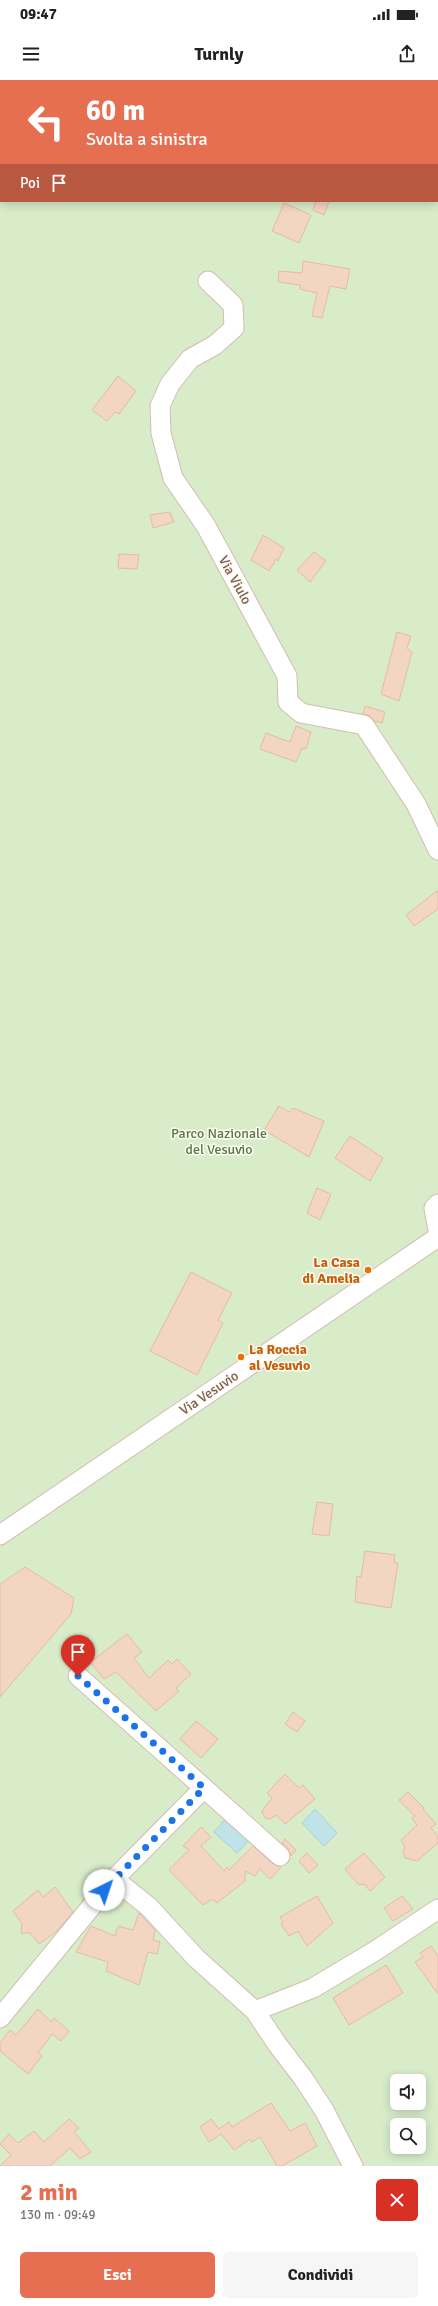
<!DOCTYPE html>
<html lang="it">
<meta charset="utf-8">
<style>
body{margin:0;font-family:Signika,sans-serif;background:#f6f6f6;color:#222;height:100vh;display:flex;flex-direction:column;font-size:15px;white-space:nowrap}
*{box-sizing:border-box;margin:0}
p{font-size:13px;color:#767676}
.icon{flex:none;width:22px;height:22px;fill:none;stroke:currentColor;stroke-width:2;stroke-linecap:round;stroke-linejoin:round}
.map{position:relative;height:2086px;overflow:hidden}
.panel{display:flex;flex-direction:column;background:#fff;flex:1}
.panel>*{flex:none}
.guide{position:absolute;left:0px;top:0px;width:438px;height:122px;box-shadow:0 2px 10px #0003;background:#e76f51;color:#fff;overflow:hidden}
.tools{position:absolute;left:390px;top:1994px;display:grid;gap:8px}
.tools a{display:grid;place-items:center;width:36px;height:36px;border-radius:6px;background:#fff;box-shadow:0 2px 10px #0003;font-size:20px}
.pin{position:absolute;display:grid;place-items:center;width:34px;height:34px;color:#fff;margin:-41px -17px;border-radius:50% 50% 50% 0;rotate:-45deg;box-shadow:0 0 4px #0007}
.pin .icon{rotate:45deg}
.me{position:absolute;width:44px;margin:-22px;rotate:41deg;stroke-linejoin:round;filter:drop-shadow(0 0 3px #0008)}
.turn{display:flex;align-items:center;gap:14px;height:84px;padding:0 20px;font-size:18px}
.turn .icon{width:52px;height:52px;stroke-width:2.5}
.turn b{display:block;font-size:28px;line-height:34px}
.then{display:flex;align-items:center;height:38px;padding:0 20px;background:#0003;gap:8px;font-size:15px}
.round{display:grid;place-items:center;flex:none;width:42px;height:42px;border-radius:6px;background:#f6f6f6}
.headline{display:flex;align-items:center;justify-content:space-between;height:68px;padding:0 20px}
h1{font-size:24px;font-weight:700;line-height:30px;color:#e76f51}
.cta{display:flex;gap:8px;margin-top:auto;padding:8px 20px}
.cta a{flex:1;height:46px;border-radius:6px;background:#e76f51;color:#fff;font-size:16px;font-weight:700;line-height:46px;text-align:center}
.cta a+a{background:#f6f6f6;color:#222}
.status{display:flex;justify-content:space-between;align-items:center;height:28px;padding:0 20px;background:#fff;direction:ltr}
.status svg{height:11px;fill:currentColor}
header{display:flex;justify-content:space-between;align-items:center;height:52px;padding:0 20px;background:#fff;font-size:18px;font-weight:700}
.map>svg:first-child{display:block}
.green{fill:#d8ecc9;fill-rule:evenodd}
.water{fill:#bfe3e8;stroke:#a5d3da}
.building{fill:#f3d5c3;stroke:#e6bba3}
.lines{fill:none;stroke-linecap:round;stroke-linejoin:round}
.minor-casing{stroke:#d1beb0;stroke-width:21}
.minor{stroke:#fff;stroke-width:19}
.route{stroke:#1a73e8;stroke-width:7;stroke-dasharray:0 12.6}
.food-dot{fill:#e8710a;stroke:#fffaf3;stroke-width:1.5}
.labels{text-anchor:middle;dominant-baseline:central;stroke-width:3;stroke-linejoin:round;paint-order:stroke}
.street-label{font-size:14px;fill:#7a5c4d;stroke:#fffaf3}
.park-label{font-size:14px;fill:#537a41;stroke:#fffaf3}
.food-label{font-size:14px;font-weight:bold;fill:#c56008;stroke:#fffaf3;text-anchor:end}
</style>
<div class="status"><b>09:47</b><svg viewBox="0 0 49 12"><path d="M0 12V9h3v3zM5 12V6h3v6zM10 12V3h3v9zM15 12V0h3v12zM26 1h20v11H26zM47 4h2v5h-2z"/></svg></div>
<header><svg class="icon" aria-label="menu" viewBox="0 0 24 24"><path d="M4 6h16M4 12h16M4 18h16"/></svg>Turnly<svg class="icon" aria-label="share" viewBox="0 0 24 24"><path d="M12 15V3M7 8l5-5 5 5M5 13v7h14v-7"/></svg></header>
<div class="map">
<svg width="438" height="2086" viewBox="0 0 438 2086">
<rect width="100%" height="100%" fill="#fdf6ec"/>
<path class="green" d="M0 0H438V2086H0ZM1 1H437V121H1ZM397 2001H419V2023H397ZM397 2045H419V2067H397Z"/>
<g class="water">
<polygon points="315,1729 337,1753 324,1766 302,1743"/>
<polygon points="227,1737 250,1759 237,1773 214,1752"/>
</g>
<g class="building">
<polygon points="316,121 329,121 324,135 313,130"/>
<polygon points="284,123 311,135 299,163 272,151"/>
<polygon points="303,181 350,189 346,209 330,206 322,238 312,236 317,213 300,209 300,205 278,202 279,191 302,193"/>
<polygon points="118,296 136,311 119,334 115,332 107,341 92,330"/>
<polygon points="170,432 174,442 153,448 150,435"/>
<polygon points="263,455 284,468 278,481 276,479 269,491 251,480"/>
<polygon points="314,472 326,481 310,502 297,490"/>
<polygon points="119,474 139,475 137,489 118,488"/>
<polygon points="397,552 411,556 407,568 412,572 399,621 381,614"/>
<polygon points="365,626 385,632 382,643 374,641 370,636 363,634"/>
<polygon points="296,646 311,652 306,669 302,668 296,682 260,669 266,653 290,662"/>
<polygon points="438,810 438,829 414,846 406,835"/>
<polygon points="279,1026 289,1032 293,1028 324,1041 309,1077 264,1050"/>
<polygon points="350,1056 383,1078 370,1101 335,1078"/>
<polygon points="317,1108 331,1114 320,1140 307,1133"/>
<polygon points="191,1192 232,1213 218,1240 223,1243 197,1295 150,1271"/>
<polygon points="317,1422 333,1424 329,1456 312,1454"/>
<polygon points="365,1471 395,1475 394,1482 398,1483 391,1528 355,1522 357,1496 361,1497"/>
<polygon points="25,1487 74,1518 71,1534 0,1617 0,1504"/>
<polygon points="127,1554 142,1572 134,1578 149,1598 168,1580 172,1584 177,1579 191,1594 176,1608 179,1611 156,1631 116,1592 104,1599 90,1582"/>
<polygon points="293,1632 305,1641 297,1652 285,1644"/>
<polygon points="196,1641 218,1659 201,1678 180,1659"/>
<polygon points="285,1694 299,1708 303,1705 315,1719 285,1744 276,1735 270,1739 265,1738 262,1731 272,1718 267,1713"/>
<polygon points="408,1712 424,1728 423,1729 436,1744 431,1748 438,1756 438,1763 417,1781 405,1778 403,1771 405,1767 401,1760 417,1745 412,1738 415,1736 399,1720"/>
<polygon points="201,1747 211,1757 201,1766 224,1791 227,1787 229,1790 253,1766 273,1784 281,1787 270,1799 260,1789 255,1796 245,1791 245,1801 217,1823 212,1819 203,1825 169,1790 189,1770 183,1766"/>
<polygon points="285,1759 296,1770 291,1776 288,1768 282,1763"/>
<polygon points="307,1773 318,1785 309,1793 299,1781"/>
<polygon points="364,1773 385,1797 370,1811 364,1804 359,1805 345,1789"/>
<polygon points="55,1807 73,1832 57,1851 39,1864 30,1853 21,1853 22,1844 13,1831 38,1810 43,1817"/>
<polygon points="317,1816 333,1843 307,1866 298,1851 289,1856 281,1844 283,1842 280,1837"/>
<polygon points="402,1816 413,1829 393,1841 384,1828"/>
<polygon points="139,1833 155,1850 153,1860 160,1862 157,1874 148,1872 139,1905 106,1891 108,1882 76,1872 91,1846 115,1856 118,1846 133,1850"/>
<polygon points="431,1866 438,1876 438,1914 415,1882 423,1877 420,1873"/>
<polygon points="386,1885 403,1913 349,1945 333,1918"/>
<polygon points="38,1929 51,1942 54,1938 69,1951 61,1961 52,1954 38,1973 42,1976 28,1994 0,1971 0,1963 10,1950 16,1955"/>
<polygon points="271,2023 290,2051 305,2043 317,2066 282,2086 277,2086 260,2057 252,2062 250,2059 234,2070 221,2054 209,2062 200,2047 211,2039 219,2049 229,2042 232,2047"/>
<polygon points="69,2039 79,2048 74,2052 91,2072 80,2079 70,2068 50,2086 0,2086 11,2075 0,2064 9,2054 18,2063 34,2051 44,2062"/>
</g>
<g class="lines">
<defs>
<g id="minor">
<polyline points="208,201 233,225 234,248 215,265 190,279 170,304 160,326 161,353 173,398 206,446 287,596 288,622 301,633 364,645 416,724 438,770"/>
<polyline points="438,1124 434,1128 438,1150"/>
<polyline points="0,1455 438,1157"/>
<polyline points="78,1596 204,1708 114,1799 149,1827 196,1878 255,1931 277,1964 303,1998 324,2030 353,2086"/>
<polyline points="204,1708 280,1776"/>
<polyline points="255,1931 313,1908 375,1871 438,1829"/>
<polyline points="0,1938 114,1799"/>
</g>
</defs>
<use href="#minor" class="minor-casing"/>
<use href="#minor" class="minor"/>
</g>
<g class="lines">
<polyline class="route" points="78,1596 204,1708 104,1810"/>
</g>
<g class="food-dot">
<circle cx="368" cy="1190" r="4"/>
<circle cx="241" cy="1277" r="4"/>
</g>
<g class="labels">
<g class="street-label">
<text transform="translate(235 500) rotate(61)">Via Viulo</text>
<text transform="translate(209 1313) rotate(-34)">Via Vesuvio</text>
</g>
<g class="park-label">
<text x="219" y="1053">Parco Nazionale<tspan x="219" dy="16">del Vesuvio</tspan></text>
</g>
<g class="food-label">
<text x="360" y="1182">La Casa<tspan x="360" dy="16">di Amelia</tspan></text>
<text x="249" y="1269" text-anchor="start">La Roccia<tspan x="249" dy="16">al Vesuvio</tspan></text>
</g>
</g>
</svg>
<div class="tools">
<a><svg class="icon" aria-label="sound" viewBox="0 0 24 24"><path d="M4 9h4l5-4v14l-5-4H4zM17 9q2 3 0 6"/></svg></a>
<a><svg class="icon" aria-label="search" viewBox="0 0 24 24"><circle cx="10" cy="10" r="6"/><path d="M15 15l6 6"/></svg></a>
</div>
<div class="pin" style="left:78px;top:1596px;background:#d93025"><svg class="icon" aria-label="arrive" viewBox="0 0 24 24"><path d="M6 21V4h12l-3 4 3 4H6"/></svg></div>
<svg class="me" style="left:104px;top:1810px" viewBox="-20 -20 40 40"><circle r="19" fill="#fff"/><path d="M0-13L10 11 0 6-10 11z" fill="#1a73e8"/></svg>
<div class="guide">
<div class="turn"><svg class="icon" aria-label="left" viewBox="0 0 24 24"><path d="M17 20v-9H6M10 6l-5 5 5 5"/></svg><div><b>60 m</b>Svolta a sinistra</div></div>
<div class="then">Poi<svg class="icon" aria-label="arrive" viewBox="0 0 24 24"><path d="M6 21V4h12l-3 4 3 4H6"/></svg></div>
</div>
</div>
<section class="panel">
<div class="headline"><div><h1>2 min</h1><p>130 m · 09:49</p></div><a class="round" style="background:#d93025;color:#fff"><svg class="icon" aria-label="close" viewBox="0 0 24 24"><path d="M6 6l12 12M18 6L6 18"/></svg></a></div>
<div class="cta"><a>Esci</a><a>Condividi</a></div>
</section>
